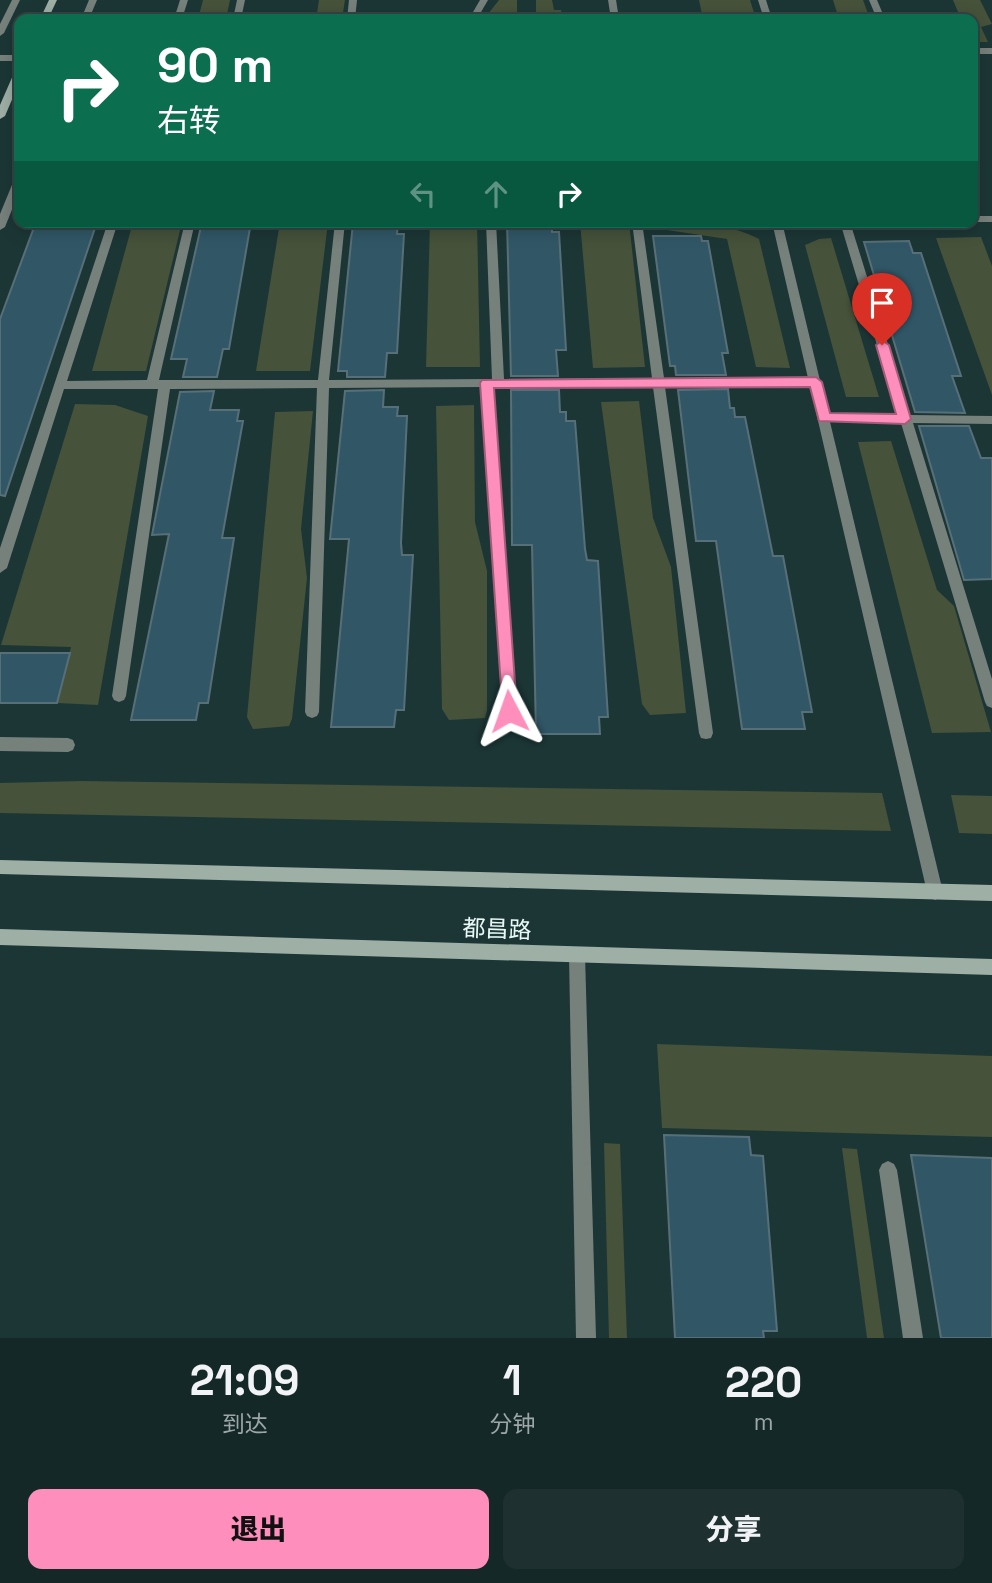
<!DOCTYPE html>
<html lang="zh">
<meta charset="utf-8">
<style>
body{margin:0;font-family:"Space Grotesk","Noto Sans SC",sans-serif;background:#1e3030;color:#f1f3f6;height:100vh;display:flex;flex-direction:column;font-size:26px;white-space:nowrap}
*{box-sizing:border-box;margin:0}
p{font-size:23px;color:#9da6a8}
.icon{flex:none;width:38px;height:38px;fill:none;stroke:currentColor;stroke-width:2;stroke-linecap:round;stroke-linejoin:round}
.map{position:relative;height:1338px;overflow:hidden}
.side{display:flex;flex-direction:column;background:#152828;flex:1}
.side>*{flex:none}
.hud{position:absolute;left:14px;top:14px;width:964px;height:214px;border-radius:14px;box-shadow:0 4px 18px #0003,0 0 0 2px #344445;background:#0b6e4f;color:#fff;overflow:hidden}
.pin{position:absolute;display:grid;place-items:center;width:60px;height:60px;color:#fff;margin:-72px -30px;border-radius:50% 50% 50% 0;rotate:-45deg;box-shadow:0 0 7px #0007}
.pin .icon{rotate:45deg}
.me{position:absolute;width:77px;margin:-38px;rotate:356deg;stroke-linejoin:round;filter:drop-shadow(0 0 5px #0008)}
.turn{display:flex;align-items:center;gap:24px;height:147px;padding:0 28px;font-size:32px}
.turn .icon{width:91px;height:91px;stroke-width:2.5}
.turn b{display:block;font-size:49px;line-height:60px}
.lanes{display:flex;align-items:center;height:66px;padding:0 28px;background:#0003;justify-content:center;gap:35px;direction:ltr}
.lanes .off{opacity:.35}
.eta{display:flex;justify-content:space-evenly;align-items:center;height:119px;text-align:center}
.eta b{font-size:42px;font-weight:800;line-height:49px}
.action{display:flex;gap:14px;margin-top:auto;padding:14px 28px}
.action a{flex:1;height:80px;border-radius:14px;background:#fe8ebc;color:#111;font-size:28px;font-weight:800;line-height:80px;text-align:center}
.action a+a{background:#1e3030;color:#f1f3f6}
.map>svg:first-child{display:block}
.green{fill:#46523a}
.building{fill:#315767;stroke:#576f79;stroke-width:2}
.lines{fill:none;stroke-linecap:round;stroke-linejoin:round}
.lane{fill:#77817c;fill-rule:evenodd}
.street{fill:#77817c;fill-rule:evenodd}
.secondary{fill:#9eafa6;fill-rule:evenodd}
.route{fill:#fe8ebc;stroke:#a55c7a;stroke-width:2}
.labels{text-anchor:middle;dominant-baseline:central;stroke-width:7;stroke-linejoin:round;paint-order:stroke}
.street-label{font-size:23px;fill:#e9f9f8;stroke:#1c3636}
</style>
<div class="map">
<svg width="992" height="1338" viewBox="0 0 992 1338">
<rect width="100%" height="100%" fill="#1c3636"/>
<g class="green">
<polygon points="203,0 230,0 226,19 198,19"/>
<polygon points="319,0 345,0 342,19 316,19"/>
<polygon points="499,0 517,0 517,12 536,12 536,0 552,0 554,10 561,10 562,19 484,19"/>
<polygon points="699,0 750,0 756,19 703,19"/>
<polygon points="833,0 863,0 870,19 839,19"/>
<polygon points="953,0 980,0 992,24 981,27 988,42 973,42 973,19 961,19"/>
<polygon points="133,222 182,222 146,371 92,371"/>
<polygon points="280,222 328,222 310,371 256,371"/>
<polygon points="430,222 477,222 480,367 426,367"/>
<polygon points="580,222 629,222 645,367 593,368"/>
<path d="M654 222C686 222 730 223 759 239L790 368 756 367 727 239 654 228Z"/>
<polygon points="981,237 992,266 992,395 936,238"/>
<polygon points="831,238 879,397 846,397 805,245 819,239"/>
<polygon points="639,401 653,518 671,567 686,713 650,715 642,704 601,402"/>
<polygon points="75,404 115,405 148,416 98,705 57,703 71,647 1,645"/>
<polygon points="474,405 475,522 487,571 487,710 485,718 449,720 442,709 436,406"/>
<polygon points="313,411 301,529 307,578 292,719 289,726 253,729 247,717 275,412"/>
<polygon points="891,441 937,590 954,606 991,732 932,733 858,442"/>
<polygon points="82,781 882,793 891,831 0,813 0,783"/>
<polygon points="951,795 992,796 992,834 959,833"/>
<polygon points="657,1044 992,1056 992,1137 662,1128"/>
<polygon points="604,1143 620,1144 627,1338 609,1338"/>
<polygon points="842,1148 857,1149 884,1338 867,1338"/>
</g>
<g class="building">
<polygon points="36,222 97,222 5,496 0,495 0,319"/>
<polygon points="202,222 247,222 246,228 250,228 229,349 223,349 217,377 183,377 187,359 171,359"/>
<polygon points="398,222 397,234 404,234 397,353 387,353 385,377 347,377 347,371 338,371 353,223"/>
<polygon points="507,222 552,222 552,232 559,232 566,350 556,350 558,376 511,376"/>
<polygon points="653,236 701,236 702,241 708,241 728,353 722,353 726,375 676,375 675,366 670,366"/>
<polygon points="909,241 913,253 921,253 961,376 952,376 965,413 915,412 864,242"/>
<polygon points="728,389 730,408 734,408 735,417 745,417 773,556 783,556 812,712 802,712 805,729 742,729 716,541 696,541 678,390"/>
<polygon points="384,390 383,407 398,407 397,416 407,416 401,543 402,555 413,555 404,710 396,710 394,727 331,727 349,539 330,539 345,391"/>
<polygon points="511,390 559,390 560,412 566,412 566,421 575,421 585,549 587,560 598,561 608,717 599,717 600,734 536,734 532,545 512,545"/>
<polygon points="214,391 210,410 239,410 237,421 243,421 222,538 234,538 208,703 199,703 196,720 131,720 169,534 152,535 180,392"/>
<polygon points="919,426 969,426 981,458 992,458 992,579 964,580"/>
<polygon points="0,653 70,653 57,703 0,703"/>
<polygon points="664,1135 749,1137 751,1155 763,1156 777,1331 763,1331 764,1338 675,1338"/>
<polygon points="911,1155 992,1158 992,1338 941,1338"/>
</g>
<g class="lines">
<g class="lane">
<polygon points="12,0 20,0 4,33 0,36 0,24"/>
<polygon points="89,0 97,0 89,19 81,19"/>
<polygon points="180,0 188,0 182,19 174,19"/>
<polygon points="237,0 245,0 241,19 233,19"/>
<polygon points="349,0 357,0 355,19 347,19"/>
<polygon points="480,0 488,0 477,19 469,19"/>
<polygon points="608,0 616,0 619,19 611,19"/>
<polygon points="758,0 766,0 772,19 764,19"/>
<polygon points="869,0 877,0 885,19 877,19"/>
<rect x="973" y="48" width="19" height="6"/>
<polygon points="19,177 19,192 5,227 0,230 0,214 14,180"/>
<rect x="973" y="216" width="19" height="6"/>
<polygon points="108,222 118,222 67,381 147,380 185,222 195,222 159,380 318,380 335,222 345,222 329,380 492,379 486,222 496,222 504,379 652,378 632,222 642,222 664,378 808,378 772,222 782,222 828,414 898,415 840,222 850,222 910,415 992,416 992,424 913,423 992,679 992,708 987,706 985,702 901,423 830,422 943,892 941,897 935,900 929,897 927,892 810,386 665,387 713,733 711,738 706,739 701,738 699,733 653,387 493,387 516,711 514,715 509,717 504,715 502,711 481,387 329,388 319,712 317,716 312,718 307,716 305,712 317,388 170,389 126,696 124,700 119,702 114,700 112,696 158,389 64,389 7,568 0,573 0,548"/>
<polygon points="0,737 68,738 73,740 75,745 73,750 68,752 0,751"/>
<polygon points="577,947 583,949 585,955 596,1338 576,1338 569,955 571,949"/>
<polygon points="888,1161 894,1164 897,1170 923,1338 903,1338 879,1170 882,1164"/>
</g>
<rect class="street" x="0" y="55" width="19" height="6"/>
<g class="secondary">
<polygon points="49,0 57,0 48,19 40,19"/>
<polygon points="19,70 19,83 5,116 0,119 0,105 14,73"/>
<polygon points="0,860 992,885 992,901 0,874"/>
<polygon points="0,929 992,959 992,975 0,945"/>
</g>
</g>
<polygon class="route" points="882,340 889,345 911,419 905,424 819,421 810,387 494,388 517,711 515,716 503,716 480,383 482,380 816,377 822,382 830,413 896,414 876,345"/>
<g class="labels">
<g class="street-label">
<text transform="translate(497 929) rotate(2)">都昌路</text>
</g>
</g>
</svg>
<div class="pin" style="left:882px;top:345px;background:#d93025"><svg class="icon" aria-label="arrive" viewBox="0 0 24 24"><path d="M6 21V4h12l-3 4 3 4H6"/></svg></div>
<svg class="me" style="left:509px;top:711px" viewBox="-20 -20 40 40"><path d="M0-17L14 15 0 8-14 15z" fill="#fe8ebc" stroke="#fff" stroke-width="4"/></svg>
<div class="hud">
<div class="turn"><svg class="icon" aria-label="right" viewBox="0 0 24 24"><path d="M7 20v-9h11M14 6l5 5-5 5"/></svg><div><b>90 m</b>右转</div></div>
<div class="lanes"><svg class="icon off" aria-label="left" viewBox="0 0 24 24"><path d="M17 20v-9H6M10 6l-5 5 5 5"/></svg><svg class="icon off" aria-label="ahead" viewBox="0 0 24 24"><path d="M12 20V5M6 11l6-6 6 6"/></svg><svg class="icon" aria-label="right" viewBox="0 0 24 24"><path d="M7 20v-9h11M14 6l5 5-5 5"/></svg></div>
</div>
</div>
<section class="side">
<div class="eta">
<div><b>21:09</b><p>到达</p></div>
<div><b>1</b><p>分钟</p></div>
<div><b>220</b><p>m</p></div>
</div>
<div class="action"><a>退出</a><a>分享</a></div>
</section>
